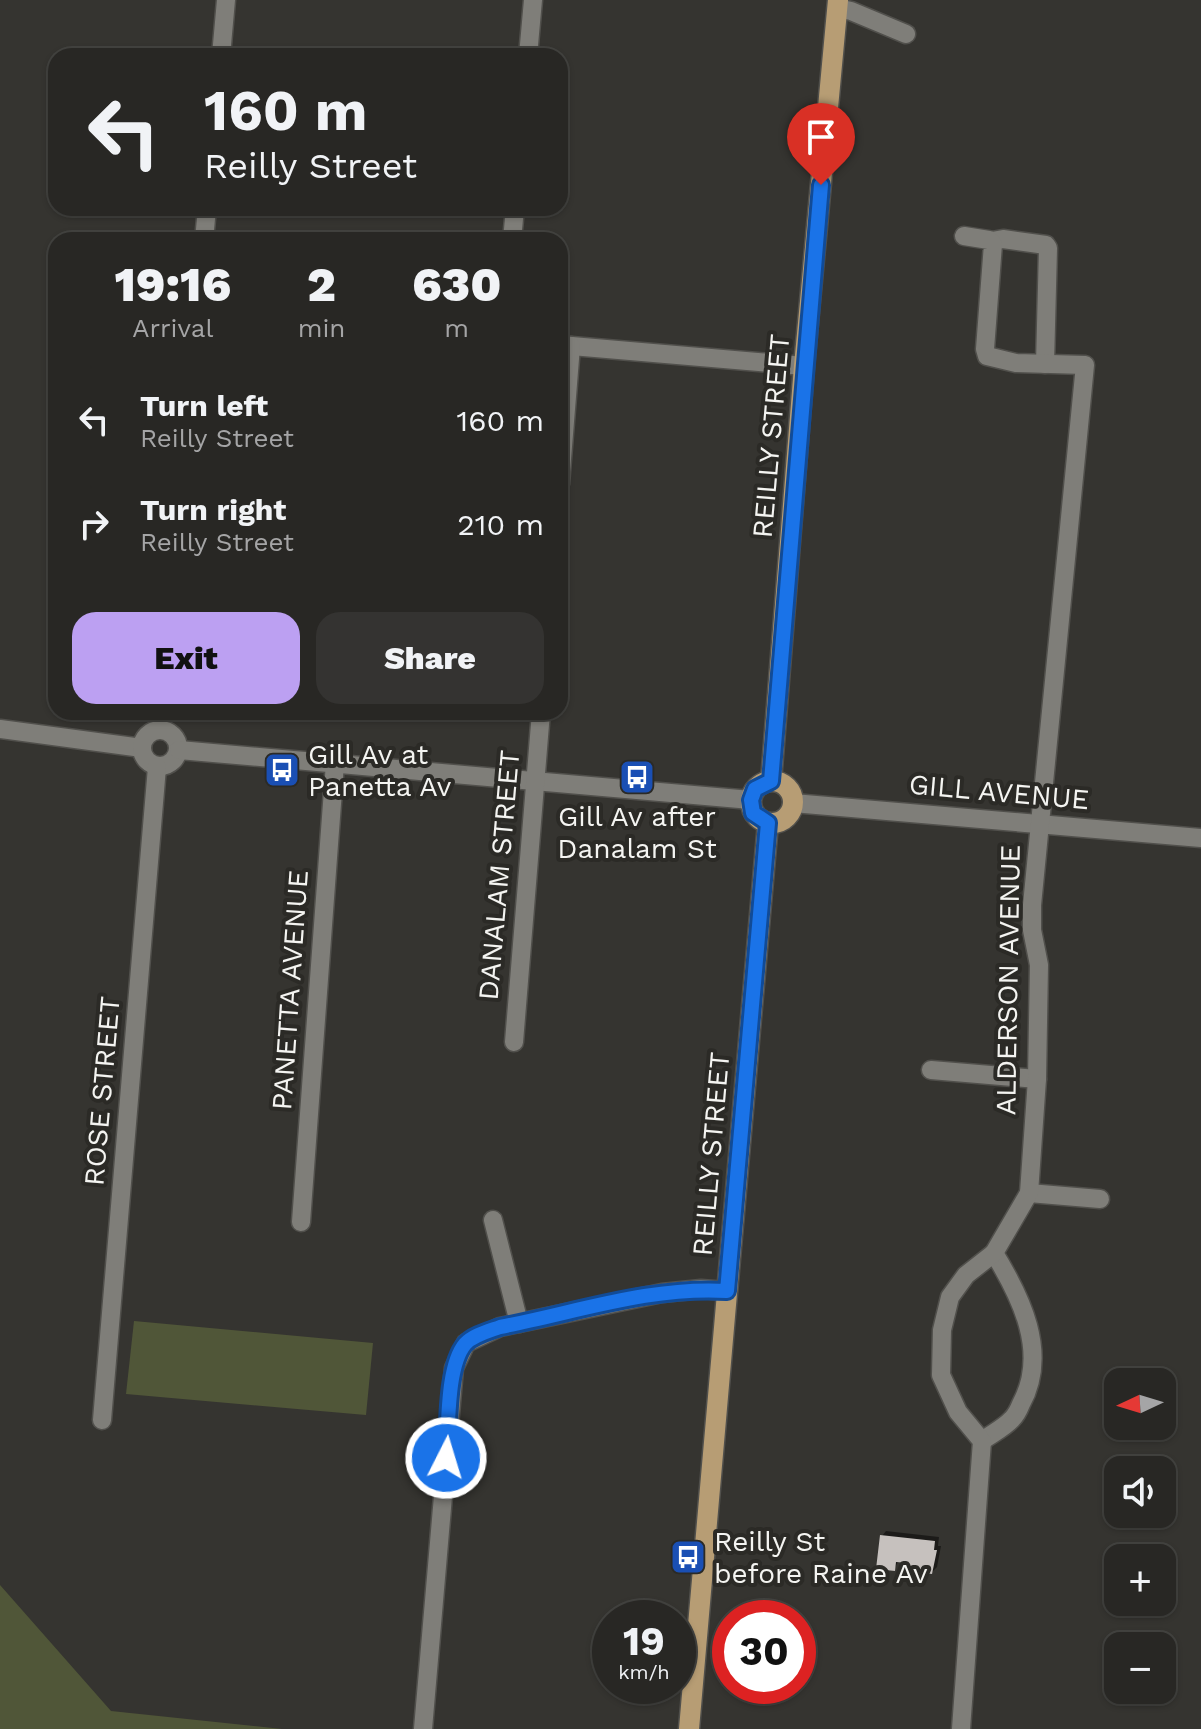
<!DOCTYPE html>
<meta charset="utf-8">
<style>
body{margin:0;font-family:"Work Sans",sans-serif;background:#343331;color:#f1f3f6;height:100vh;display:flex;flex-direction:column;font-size:30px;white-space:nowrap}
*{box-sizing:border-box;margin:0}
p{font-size:26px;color:#a5a5a6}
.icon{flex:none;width:44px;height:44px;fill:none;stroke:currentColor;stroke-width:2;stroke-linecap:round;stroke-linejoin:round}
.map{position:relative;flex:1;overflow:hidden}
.panel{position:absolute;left:48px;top:232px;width:520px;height:488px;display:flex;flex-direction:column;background:#282724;border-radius:24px;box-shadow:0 2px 6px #0004,0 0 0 2px #444441}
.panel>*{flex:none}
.banner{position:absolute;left:48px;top:48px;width:520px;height:168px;border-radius:24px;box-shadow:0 2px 6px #0004,0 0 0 2px #444441;background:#282724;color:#f1f3f6;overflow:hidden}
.needle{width:52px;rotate:266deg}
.fabs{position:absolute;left:1104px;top:1368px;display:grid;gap:16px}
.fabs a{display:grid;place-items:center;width:72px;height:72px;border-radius:16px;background:#282724;box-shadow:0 2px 6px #0004,0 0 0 2px #444441;font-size:40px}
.speed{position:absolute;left:592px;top:1600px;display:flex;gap:16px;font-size:40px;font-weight:700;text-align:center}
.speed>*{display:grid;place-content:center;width:104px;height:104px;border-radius:50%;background:#282724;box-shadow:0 2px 6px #0004,0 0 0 2px #444441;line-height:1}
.speed small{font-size:20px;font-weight:400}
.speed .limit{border:12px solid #d22;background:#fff;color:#111}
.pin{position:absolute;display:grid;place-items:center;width:68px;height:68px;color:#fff;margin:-82px -34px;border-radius:50% 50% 50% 0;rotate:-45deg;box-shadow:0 0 8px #0007}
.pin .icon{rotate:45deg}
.me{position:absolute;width:88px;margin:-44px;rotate:5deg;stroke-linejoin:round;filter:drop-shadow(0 0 6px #0008)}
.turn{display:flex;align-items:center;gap:28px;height:168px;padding:0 24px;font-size:36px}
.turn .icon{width:104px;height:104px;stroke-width:2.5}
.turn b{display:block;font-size:56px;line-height:68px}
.eta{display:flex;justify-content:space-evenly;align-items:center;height:136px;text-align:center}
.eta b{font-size:48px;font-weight:800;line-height:56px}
.button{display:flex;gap:16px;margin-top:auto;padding:16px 24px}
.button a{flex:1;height:92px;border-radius:24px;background:#bca0f2;color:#111;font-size:32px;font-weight:800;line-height:92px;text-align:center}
.button a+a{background:#343331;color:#f1f3f6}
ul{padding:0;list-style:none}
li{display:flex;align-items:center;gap:24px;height:104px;padding:0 24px}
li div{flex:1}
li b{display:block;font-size:30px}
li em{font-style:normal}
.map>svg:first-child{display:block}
.green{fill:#505638}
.shadow{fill:#0007}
.building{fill:#c6c1be}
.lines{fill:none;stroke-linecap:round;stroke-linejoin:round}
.minor-casing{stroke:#51504c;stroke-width:21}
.major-casing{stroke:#51504c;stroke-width:23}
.minor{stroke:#7f7e79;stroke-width:18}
.major{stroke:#b79d74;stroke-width:20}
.route-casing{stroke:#114b97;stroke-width:20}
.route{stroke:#1a73e8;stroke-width:14}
.labels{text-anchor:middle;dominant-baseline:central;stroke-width:8;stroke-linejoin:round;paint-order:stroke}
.street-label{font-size:28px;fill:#f4f4f1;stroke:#2b2a26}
.poi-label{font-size:28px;fill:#f4f4f1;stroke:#2b2a26;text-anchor:start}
</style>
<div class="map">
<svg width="1201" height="1729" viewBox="0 0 1201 1729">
<rect width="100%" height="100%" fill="#353430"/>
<g class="green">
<polygon points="134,1321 373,1343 366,1415 126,1394"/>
<polygon points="0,1585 111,1711 282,1729 0,1729"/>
</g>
<polygon class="shadow" points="886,1531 939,1537 938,1546 941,1546 937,1567 932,1572 911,1561 899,1560 894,1569 882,1536"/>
<polygon class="building" points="880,1535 935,1541 934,1550 937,1550 932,1574 908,1571 909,1563 896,1562 895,1571 876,1569"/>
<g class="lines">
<defs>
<g id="minor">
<polyline points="837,8 851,11 906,34"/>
<polyline points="221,56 226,0"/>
<polyline points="528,56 533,0"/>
<polyline points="204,240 207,208"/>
<polyline points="512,240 515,208"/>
<polyline points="992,241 1003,239 1046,245 1048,248 1045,364"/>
<polyline points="560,345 804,366"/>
<polyline points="560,484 571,346"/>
<polyline points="0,729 142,748"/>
<circle cx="160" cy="748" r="18"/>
<polyline points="179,750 751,800"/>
<polyline points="793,803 1201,838"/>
<polyline points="514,1042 541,712"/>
<polyline points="931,1070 1037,1079"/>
<polyline points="1029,1193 1100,1199"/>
<polyline points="493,1220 519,1323"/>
<polyline points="301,1222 335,763"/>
<polyline points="102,1420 157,767"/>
<path d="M982 1441C991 1434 1004 1428 1012 1419 1016 1415 1019 1409 1021 1404 1049 1353 1021 1297 994 1253"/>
<polyline points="423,1729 454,1368 466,1343 500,1327 662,1293 701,1289 727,1291"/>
<polyline points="961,1729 982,1441 958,1412 941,1375 942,1330 950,1297 966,1275 994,1253 1029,1193 1037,1079 1039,965 1032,930 1032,905 1085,365 1016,363 987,356 985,349 993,244 989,240 964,236"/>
</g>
<g id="major">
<polyline points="771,781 804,366 838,0"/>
<circle cx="772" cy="802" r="21"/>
<polyline points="689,1729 768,823"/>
</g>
</defs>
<use href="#minor" class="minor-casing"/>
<use href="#major" class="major-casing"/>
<use href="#minor" class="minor"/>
<use href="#major" class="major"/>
</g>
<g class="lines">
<defs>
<path id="route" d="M446 1458C449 1428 446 1367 465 1344 473 1335 489 1331 500 1327 574 1313 651 1286 727 1291L768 823 753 813 751 800 755 789 771 781 821 185"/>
</defs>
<use href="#route" class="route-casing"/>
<use href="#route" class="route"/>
</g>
<defs>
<symbol id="bus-square" viewBox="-11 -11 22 22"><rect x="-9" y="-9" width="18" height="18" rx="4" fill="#1a4fb4" stroke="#2b2a26"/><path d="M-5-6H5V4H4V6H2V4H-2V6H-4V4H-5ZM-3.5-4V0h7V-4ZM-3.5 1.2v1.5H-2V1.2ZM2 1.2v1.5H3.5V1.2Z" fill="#fff"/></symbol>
</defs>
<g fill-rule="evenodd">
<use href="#bus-square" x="262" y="750" width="40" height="40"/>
<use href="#bus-square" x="617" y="757" width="40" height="40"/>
<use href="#bus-square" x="668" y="1537" width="40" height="40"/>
</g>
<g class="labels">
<g class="street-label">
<text transform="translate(771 436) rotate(-85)">REILLY STREET</text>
<text transform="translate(999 792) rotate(5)">GILL AVENUE</text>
<text transform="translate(499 875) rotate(-85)">DANALAM STREET</text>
<text transform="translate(1008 980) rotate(-89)">ALDERSON AVENUE</text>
<text transform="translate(290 990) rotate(-86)">PANETTA AVENUE</text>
<text transform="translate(102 1091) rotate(-85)">ROSE STREET</text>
<text transform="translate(711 1154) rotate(-85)">REILLY STREET</text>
</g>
<g class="poi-label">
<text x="308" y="754">Gill Av at<tspan x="308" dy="32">Panetta Av</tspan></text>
<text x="637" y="816" text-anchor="middle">Gill Av after<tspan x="637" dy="32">Danalam St</tspan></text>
<text x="714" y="1541">Reilly St<tspan x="714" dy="32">before Raine Av</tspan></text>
</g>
</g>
</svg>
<div class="fabs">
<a><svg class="needle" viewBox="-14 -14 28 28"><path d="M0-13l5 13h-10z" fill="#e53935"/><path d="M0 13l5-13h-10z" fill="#a5a5a6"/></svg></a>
<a><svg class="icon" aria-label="sound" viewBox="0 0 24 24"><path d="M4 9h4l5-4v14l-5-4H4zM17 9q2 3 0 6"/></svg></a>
<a>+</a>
<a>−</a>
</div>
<div class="speed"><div>19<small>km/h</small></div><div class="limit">30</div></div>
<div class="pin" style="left:821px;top:185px;background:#d93025"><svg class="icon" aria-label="arrive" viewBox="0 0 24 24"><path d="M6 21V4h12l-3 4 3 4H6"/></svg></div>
<svg class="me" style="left:446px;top:1458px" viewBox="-20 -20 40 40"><circle r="17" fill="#1a73e8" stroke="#fff" stroke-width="3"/><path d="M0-11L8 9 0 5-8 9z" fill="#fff"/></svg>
<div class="banner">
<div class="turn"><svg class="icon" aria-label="left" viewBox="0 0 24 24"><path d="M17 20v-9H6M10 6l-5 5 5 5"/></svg><div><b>160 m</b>Reilly Street</div></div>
</div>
<section class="panel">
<div class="eta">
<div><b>19:16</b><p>Arrival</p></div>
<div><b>2</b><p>min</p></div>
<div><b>630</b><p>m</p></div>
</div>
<ul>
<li><svg class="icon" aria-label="left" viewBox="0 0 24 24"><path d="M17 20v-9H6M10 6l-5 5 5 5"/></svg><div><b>Turn left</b><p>Reilly Street</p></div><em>160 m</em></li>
<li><svg class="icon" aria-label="right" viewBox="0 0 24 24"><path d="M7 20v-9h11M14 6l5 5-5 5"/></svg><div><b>Turn right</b><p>Reilly Street</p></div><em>210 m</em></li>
</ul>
<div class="button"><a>Exit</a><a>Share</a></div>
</section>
</div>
